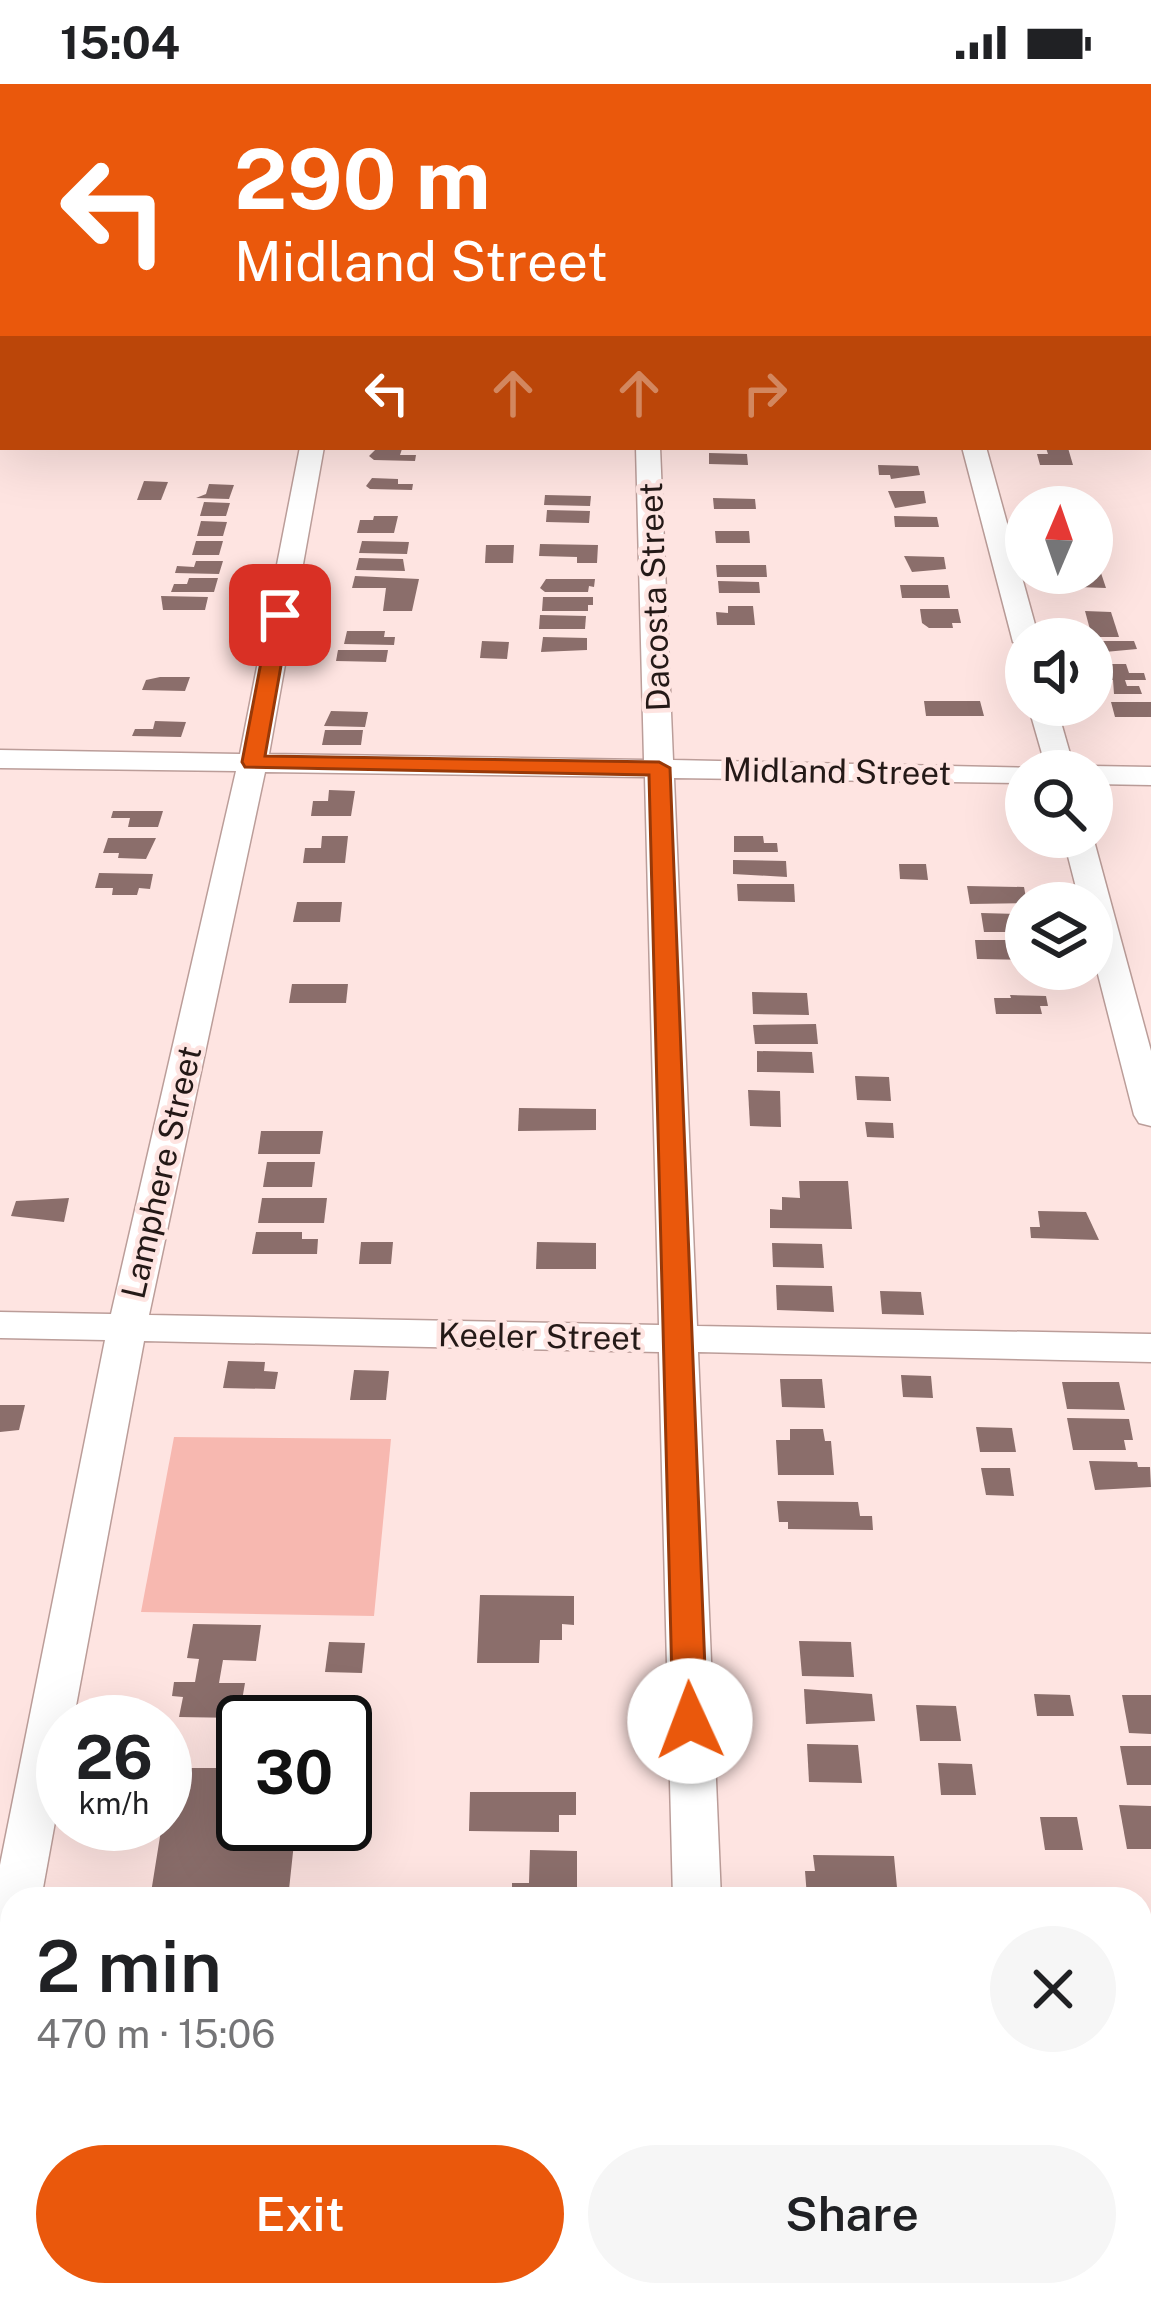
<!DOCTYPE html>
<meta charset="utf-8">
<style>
body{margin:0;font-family:"Public Sans",sans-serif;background:#f6f6f6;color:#202124;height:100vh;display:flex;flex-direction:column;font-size:45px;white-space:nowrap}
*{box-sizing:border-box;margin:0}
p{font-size:39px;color:#757577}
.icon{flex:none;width:66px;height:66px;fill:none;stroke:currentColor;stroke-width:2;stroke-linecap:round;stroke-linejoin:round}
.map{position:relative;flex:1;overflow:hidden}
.side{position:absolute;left:0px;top:1803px;width:1152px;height:420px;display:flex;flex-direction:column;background:#fff;border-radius:36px 36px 0 0;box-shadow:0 12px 48px #0002}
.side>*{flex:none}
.top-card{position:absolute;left:0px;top:0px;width:1152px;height:366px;box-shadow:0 12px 48px #0002;background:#ea580c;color:#fff;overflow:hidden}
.needle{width:78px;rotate:2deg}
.fabs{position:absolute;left:1005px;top:402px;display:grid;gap:24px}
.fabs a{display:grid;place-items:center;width:108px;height:108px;border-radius:50%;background:#fff;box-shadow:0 12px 48px #0002;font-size:60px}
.speed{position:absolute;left:36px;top:1611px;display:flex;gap:24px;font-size:60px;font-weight:700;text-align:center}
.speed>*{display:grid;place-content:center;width:156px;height:156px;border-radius:50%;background:#fff;box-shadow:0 12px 48px #0002;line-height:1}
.speed small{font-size:30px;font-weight:400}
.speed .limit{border:6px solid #111;border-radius:18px;background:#fff;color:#111}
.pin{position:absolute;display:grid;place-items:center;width:102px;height:102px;color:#fff;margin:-51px;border-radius:24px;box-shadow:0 6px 18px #0006}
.me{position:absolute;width:132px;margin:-66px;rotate:358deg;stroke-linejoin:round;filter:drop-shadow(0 0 9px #0008)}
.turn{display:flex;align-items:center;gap:42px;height:252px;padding:0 36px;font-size:54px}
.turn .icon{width:156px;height:156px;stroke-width:2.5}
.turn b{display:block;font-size:84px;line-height:102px}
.lanes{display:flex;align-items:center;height:114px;padding:0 36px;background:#0003;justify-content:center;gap:60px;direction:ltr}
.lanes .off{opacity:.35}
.round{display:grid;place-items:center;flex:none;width:126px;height:126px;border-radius:63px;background:#f6f6f6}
.headline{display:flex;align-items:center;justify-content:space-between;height:204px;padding:0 36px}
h1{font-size:72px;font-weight:600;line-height:90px}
.primary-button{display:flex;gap:24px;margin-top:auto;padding:24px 36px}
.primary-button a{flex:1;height:138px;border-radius:72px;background:#ea580c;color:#fff;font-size:48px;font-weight:600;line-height:138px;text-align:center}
.primary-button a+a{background:#f6f6f6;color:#202124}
.status{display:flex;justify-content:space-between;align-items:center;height:84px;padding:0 60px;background:#fff;direction:ltr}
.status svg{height:33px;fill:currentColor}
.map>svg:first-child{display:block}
.built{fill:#f6d5d1}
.green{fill:#f7b8b0}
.building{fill:#8b6e6b}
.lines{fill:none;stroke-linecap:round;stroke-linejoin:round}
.lane-casing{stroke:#bb9d99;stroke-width:3}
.street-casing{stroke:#bb9d99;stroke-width:3}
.lane{fill:#fff;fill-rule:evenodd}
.street{fill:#fff;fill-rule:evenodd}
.route{fill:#ea580c;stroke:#983908;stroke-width:3}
.labels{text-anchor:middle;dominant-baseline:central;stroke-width:9;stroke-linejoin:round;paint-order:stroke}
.street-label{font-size:33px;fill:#241917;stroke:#fee4e1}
</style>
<div class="status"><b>15:04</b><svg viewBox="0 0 49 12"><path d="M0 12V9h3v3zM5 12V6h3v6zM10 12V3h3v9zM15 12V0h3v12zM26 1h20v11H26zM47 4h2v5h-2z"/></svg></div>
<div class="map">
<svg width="1151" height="2223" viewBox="0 0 1151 2223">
<rect width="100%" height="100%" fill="#fee4e1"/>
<polygon class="built" points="1140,2067 1151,2067 1151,2223 784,2223 783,2211 1140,2211"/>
<polygon class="green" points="174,1353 391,1355 374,1532 141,1528"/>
<g class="building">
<polygon points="1046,364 1068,364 1073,381 1040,381 1037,370 1048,370"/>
<polygon points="376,365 402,365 400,371 416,371 415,377 374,376 369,372"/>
<polygon points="709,369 747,370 748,381 709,380"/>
<polygon points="878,381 918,382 920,391 891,395 890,391 879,391"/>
<polygon points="372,394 398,395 398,400 413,400 412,406 370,405 366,402"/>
<polygon points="144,397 168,398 161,416 137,416"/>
<polygon points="209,400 234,401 229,415 196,414 206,410"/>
<polygon points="888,407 924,407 926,419 895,424"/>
<polygon points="545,411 591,412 590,422 544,421"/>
<polygon points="713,414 755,415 756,425 714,425"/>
<polygon points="204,418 230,419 226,432 200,432"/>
<polygon points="547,426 590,427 589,439 546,438"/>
<polygon points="374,432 398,432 394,449 357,449 360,436 373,436"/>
<polygon points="894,432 937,433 939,443 895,443"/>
<polygon points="201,437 227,438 223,452 197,452"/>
<polygon points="715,447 749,447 750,459 716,459"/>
<polygon points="196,457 223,457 219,471 192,471"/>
<polygon points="362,457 409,458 407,470 359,469"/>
<polygon points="540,460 598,461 597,479 577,479 577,473 539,472"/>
<polygon points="486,461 514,461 513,479 485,479"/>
<polygon points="904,472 944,473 946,485 912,488"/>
<polygon points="359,474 403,475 405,487 356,486"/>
<polygon points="196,477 223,477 219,490 175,489 177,482 194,483"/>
<polygon points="716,481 766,481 767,493 717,493"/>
<polygon points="1073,489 1101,489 1106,504 1078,503"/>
<polygon points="355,492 419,495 412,527 383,527 386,504 352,504"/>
<polygon points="189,494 218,494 214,508 171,508 174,500 187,500"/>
<polygon points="546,495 595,495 594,503 589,502 588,508 545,508 540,504"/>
<polygon points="718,497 759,498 760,509 719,509"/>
<polygon points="900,501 948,501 950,514 902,514"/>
<polygon points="161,512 208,513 205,526 163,526"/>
<polygon points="543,513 593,513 593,521 588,521 588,527 542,527"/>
<polygon points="728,522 753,522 755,541 717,541 716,528 728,529"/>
<polygon points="920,525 958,525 961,539 952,539 953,544 929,544 922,539"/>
<polygon points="1085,527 1111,528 1119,553 1092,553"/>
<polygon points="540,531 586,532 585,545 539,545"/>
<polygon points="347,547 385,547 384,553 395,553 394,561 344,560"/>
<polygon points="543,553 587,554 587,566 541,568"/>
<polygon points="482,557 509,558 507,575 480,574"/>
<polygon points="1095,557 1134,557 1137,565 1094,569"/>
<polygon points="338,566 388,566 386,578 336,577"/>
<polygon points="1099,580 1126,580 1129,589 1144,589 1146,596 1125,596 1127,602 1139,602 1142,610 1114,610 1113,596 1104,596"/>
<polygon points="160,593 190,593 185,607 142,606 146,596"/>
<polygon points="924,617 980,617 984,632 926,632"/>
<polygon points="1111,618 1151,618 1151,633 1115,633"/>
<polygon points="331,627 368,628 365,643 324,642"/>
<polygon points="155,637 186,638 181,653 132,652 135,645 153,645"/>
<polygon points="325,646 363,646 361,661 322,661"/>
<polygon points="329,706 355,707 351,732 311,732 313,717 328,717"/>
<polygon points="113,727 163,727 158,743 128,743 130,734 111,734"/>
<polygon points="322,752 348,752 345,779 303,779 305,764 321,764"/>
<polygon points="734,752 763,752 764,759 777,759 778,768 734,768"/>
<polygon points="108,754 156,754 146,775 118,774 119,769 103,769"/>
<polygon points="733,776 786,777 787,793 733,790"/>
<polygon points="899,780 926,780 928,796 900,795"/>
<polygon points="99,789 153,790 150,805 139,804 137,811 112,811 113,804 95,804"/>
<polygon points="737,800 794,800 795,818 738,817"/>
<polygon points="967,802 1024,803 1027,819 970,820"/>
<polygon points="297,818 342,818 340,838 293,838"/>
<polygon points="981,829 1019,830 1022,848 984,848"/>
<polygon points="975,856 1026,856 1026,876 977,875"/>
<polygon points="292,900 348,900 346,919 289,919"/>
<polygon points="752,908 807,909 809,931 753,930"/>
<polygon points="1010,911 1046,912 1048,922 1040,922 1042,930 996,930 994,914 1011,914"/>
<polygon points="816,940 818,960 755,960 753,941"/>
<polygon points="757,967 812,968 814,989 757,988"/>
<polygon points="855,992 889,993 891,1017 857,1016"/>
<polygon points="748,1006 780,1007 781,1043 750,1042"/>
<polygon points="519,1024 596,1025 596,1046 518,1047"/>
<polygon points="865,1038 893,1039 894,1054 867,1053"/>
<polygon points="261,1047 323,1047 320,1070 258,1070"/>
<polygon points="267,1078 315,1078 312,1103 263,1103"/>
<polygon points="799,1097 848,1097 852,1145 770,1144 770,1125 782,1126 782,1113 800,1114"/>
<polygon points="69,1114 64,1138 11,1132 16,1117"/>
<polygon points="262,1114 327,1114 324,1139 258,1139"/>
<polygon points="1038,1127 1086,1128 1099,1156 1031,1154 1030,1143 1040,1143"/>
<polygon points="256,1148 302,1148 302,1155 318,1155 317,1170 252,1170"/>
<polygon points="361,1158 393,1158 391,1180 359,1180"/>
<polygon points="537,1158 596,1159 596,1185 536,1185"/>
<polygon points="772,1159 822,1160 824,1184 773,1183"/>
<polygon points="776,1201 832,1202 834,1228 777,1226"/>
<polygon points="880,1207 921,1208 924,1231 882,1230"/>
<polygon points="228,1277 265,1278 264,1287 278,1288 275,1305 223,1304"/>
<polygon points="354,1286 389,1287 386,1316 350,1316"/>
<polygon points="901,1291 931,1292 933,1314 903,1313"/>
<polygon points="780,1295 822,1295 825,1324 782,1323"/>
<polygon points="1062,1298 1119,1298 1125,1326 1067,1325"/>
<polygon points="0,1321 25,1321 19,1346 0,1348"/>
<polygon points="1067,1334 1129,1335 1133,1356 1124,1356 1126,1366 1073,1366"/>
<polygon points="976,1343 1012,1344 1016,1368 980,1368"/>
<polygon points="790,1345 823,1345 825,1357 831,1357 834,1391 778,1391 776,1356 790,1356"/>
<polygon points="1089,1377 1137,1378 1138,1383 1150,1383 1151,1403 1095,1406"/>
<polygon points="981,1384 1010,1384 1014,1412 986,1411"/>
<polygon points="777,1417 858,1418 860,1432 872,1432 873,1446 788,1445 788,1438 779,1438"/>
<polygon points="480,1511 574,1512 574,1541 562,1540 562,1556 540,1556 539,1579 477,1579"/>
<polygon points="193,1540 261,1541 256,1577 223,1576 219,1599 245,1599 239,1634 179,1633 183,1613 172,1612 174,1598 195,1598 199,1575 187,1574"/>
<polygon points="799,1557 851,1558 854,1593 802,1592"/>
<polygon points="329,1558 365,1559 362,1589 325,1588"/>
<polygon points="804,1605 872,1610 875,1637 806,1640"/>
<polygon points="1034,1610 1070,1611 1074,1632 1037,1632"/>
<polygon points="1122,1611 1151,1611 1151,1650 1129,1649"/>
<polygon points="916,1621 956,1622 961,1657 920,1657"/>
<polygon points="807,1660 858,1661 862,1699 809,1698"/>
<polygon points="1120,1662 1151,1662 1151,1701 1127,1701"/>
<polygon points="224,1678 243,1678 243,1740 296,1740 288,1815 150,1815 171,1684 223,1684"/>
<polygon points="938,1679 972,1680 976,1711 941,1711"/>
<polygon points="470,1708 576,1708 576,1731 559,1731 559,1748 469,1747"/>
<polygon points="1119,1721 1151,1722 1151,1765 1127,1765"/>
<polygon points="1040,1733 1077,1733 1083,1766 1045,1766"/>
<polygon points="530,1766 577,1767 577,1806 512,1806 512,1799 529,1799"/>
<polygon points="813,1771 894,1772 898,1814 807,1813 805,1787 815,1787"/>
<polygon points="20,2211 77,2211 75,2223 18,2223"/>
<polygon points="131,2211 300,2211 299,2223 129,2223"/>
<polygon points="782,2211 870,2211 871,2223 783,2223"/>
<polygon points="1017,2211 1109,2211 1111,2223 1019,2223"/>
</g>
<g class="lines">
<defs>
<g id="lane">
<rect x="0" y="2016" width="12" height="24"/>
<rect x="1140" y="2045" width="11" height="24"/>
<polygon points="587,2211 617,2211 623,2223 593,2223"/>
<polygon points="905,2211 933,2211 935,2223 907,2223"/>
</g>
<g id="street">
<polygon points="67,0 85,0 86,3 68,3"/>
<polygon points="373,0 391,0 372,3"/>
<rect x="1149" y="24" width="2" height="10"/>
<polygon points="3,76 3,88 0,89 0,77"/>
<rect x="1149" y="117" width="2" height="12"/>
<rect x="0" y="327" width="3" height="14"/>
<rect x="1149" y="341" width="2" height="14"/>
<path d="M300 363H324L269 670 644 676 636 363H660L673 676 1036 684 1038 687H1026V699L674 694 697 1242 1151 1250V1278L698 1268 721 1815H673L659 1268 144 1257 73 1638H63V1694L41 1815H12V1921L0 1925V1781L105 1256 0 1254V1228L111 1230 236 687 0 684V666L240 670ZM265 688 645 693 659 1241 149 1231Z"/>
<polygon points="962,363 986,363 1039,555 1026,555 1026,566 1013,558"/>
<polygon points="1028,621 1056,621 1075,687 1047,687"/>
<polygon points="1092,682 1151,683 1151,701 1092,700 1092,687 1080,687"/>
<polygon points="1063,753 1093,753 1151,967 1151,1042 1139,1039 1134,1031 1092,867 1092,819 1080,819"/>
<rect x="685" y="2211" width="54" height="12"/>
</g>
</defs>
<use href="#lane" class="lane-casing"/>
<use href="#street" class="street-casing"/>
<use href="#lane" class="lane"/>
<use href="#street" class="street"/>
</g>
<polygon class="route" points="280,525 290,531 265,672 659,678 670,684 707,1637 702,1647 690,1651 678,1647 673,1637 649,691 245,683 242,678 270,531"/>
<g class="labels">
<g class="street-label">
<text transform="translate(654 513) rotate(-92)">Dacosta Street</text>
<text transform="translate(837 687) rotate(1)">Midland Street</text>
<text transform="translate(161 1088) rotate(-77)">Lamphere Street</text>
<text transform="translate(540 1252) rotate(1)">Keeler Street</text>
</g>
</g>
</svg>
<div class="fabs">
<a><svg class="needle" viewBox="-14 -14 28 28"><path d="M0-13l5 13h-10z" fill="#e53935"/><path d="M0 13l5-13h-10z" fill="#757577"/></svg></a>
<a><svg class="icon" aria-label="sound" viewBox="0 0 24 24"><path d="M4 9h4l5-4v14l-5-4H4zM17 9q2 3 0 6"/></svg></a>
<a><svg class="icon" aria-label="search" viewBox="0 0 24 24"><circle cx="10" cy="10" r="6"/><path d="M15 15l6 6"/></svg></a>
<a><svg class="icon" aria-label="layers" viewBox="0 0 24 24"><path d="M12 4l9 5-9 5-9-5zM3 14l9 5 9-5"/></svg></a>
</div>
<div class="speed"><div>26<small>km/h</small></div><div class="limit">30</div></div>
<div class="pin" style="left:280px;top:531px;background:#d93025"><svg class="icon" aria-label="arrive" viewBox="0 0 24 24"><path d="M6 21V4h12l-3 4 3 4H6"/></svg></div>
<svg class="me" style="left:690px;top:1637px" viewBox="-20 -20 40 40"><circle r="19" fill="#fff"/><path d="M0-13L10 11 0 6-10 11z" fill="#ea580c"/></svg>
<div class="top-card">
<div class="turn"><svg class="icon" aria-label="left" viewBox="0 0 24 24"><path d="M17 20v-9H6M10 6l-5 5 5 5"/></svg><div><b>290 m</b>Midland Street</div></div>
<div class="lanes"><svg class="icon" aria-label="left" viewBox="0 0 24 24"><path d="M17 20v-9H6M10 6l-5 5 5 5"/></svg><svg class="icon off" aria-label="ahead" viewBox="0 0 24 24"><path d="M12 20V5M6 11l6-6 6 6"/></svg><svg class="icon off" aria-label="ahead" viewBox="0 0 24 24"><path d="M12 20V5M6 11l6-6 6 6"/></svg><svg class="icon off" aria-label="right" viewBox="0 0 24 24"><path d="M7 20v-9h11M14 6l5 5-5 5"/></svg></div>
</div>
<section class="side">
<div class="headline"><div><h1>2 min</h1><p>470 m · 15:06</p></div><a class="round"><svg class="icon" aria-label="close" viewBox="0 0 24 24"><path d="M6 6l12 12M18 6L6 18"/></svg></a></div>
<div class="primary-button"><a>Exit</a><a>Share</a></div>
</section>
</div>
